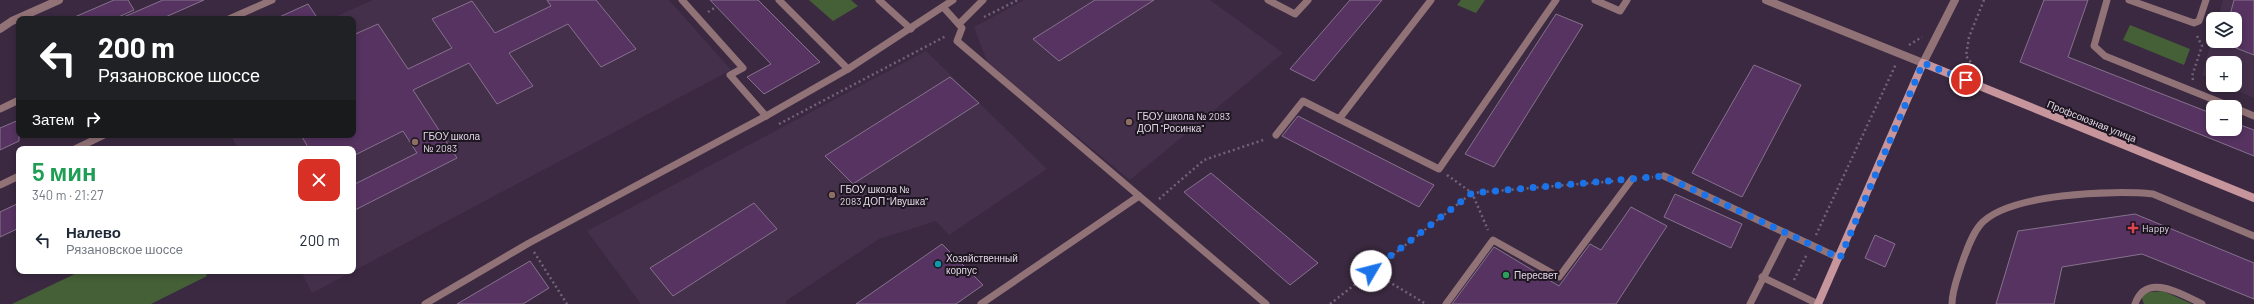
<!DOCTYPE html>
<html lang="ru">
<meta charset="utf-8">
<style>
body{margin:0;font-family:Barlow,sans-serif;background:#f2f2f3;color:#1f2937;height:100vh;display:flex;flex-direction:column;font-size:15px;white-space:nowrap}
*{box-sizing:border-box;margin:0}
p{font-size:13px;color:#747a83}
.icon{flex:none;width:22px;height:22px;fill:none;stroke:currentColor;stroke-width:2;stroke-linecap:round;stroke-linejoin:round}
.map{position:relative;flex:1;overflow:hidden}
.drawer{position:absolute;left:16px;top:146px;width:340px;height:128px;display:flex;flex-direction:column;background:#fff;border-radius:8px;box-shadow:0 2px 6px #0003}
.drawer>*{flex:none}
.top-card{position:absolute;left:16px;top:16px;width:340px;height:122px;border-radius:8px;box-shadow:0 2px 6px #0003;background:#202124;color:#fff;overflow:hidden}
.tools{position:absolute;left:2206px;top:12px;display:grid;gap:8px}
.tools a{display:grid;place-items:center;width:36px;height:36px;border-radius:8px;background:#fff;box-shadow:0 2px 6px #0003;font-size:20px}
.pin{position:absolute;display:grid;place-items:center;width:34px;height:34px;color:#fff;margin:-17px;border:2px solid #fff;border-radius:50%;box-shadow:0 1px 4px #0007}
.me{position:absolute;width:44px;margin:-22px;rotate:53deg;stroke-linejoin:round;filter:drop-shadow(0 0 3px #0008)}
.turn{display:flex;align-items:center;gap:14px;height:84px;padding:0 16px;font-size:18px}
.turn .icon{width:52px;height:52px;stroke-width:2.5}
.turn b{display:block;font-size:28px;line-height:34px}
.then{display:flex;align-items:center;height:38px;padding:0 16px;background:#0003;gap:8px;font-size:15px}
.round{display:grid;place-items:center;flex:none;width:42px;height:42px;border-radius:8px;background:#f2f2f3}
.overview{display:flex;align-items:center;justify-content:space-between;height:68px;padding:0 16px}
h1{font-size:24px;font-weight:600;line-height:30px;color:#1e9e55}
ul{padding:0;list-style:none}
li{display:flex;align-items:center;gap:12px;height:52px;padding:0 16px}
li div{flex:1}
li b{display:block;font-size:15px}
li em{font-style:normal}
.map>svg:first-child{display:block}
.built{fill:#45304c}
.green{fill:#456036}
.building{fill:#563361;stroke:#86728d}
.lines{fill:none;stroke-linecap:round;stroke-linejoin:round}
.path{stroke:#726378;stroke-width:2.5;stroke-dasharray:2 3;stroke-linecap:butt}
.service{stroke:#917276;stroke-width:7}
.minor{stroke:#917276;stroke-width:8}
.tertiary{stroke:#917276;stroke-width:8}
.secondary{stroke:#c7969d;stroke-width:8}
.route{stroke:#1a73e8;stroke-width:7;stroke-dasharray:0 12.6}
.education-dot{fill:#8d6e63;stroke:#1d1520;stroke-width:1.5}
.health-dot{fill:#e0444e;stroke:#1d1520;stroke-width:1.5}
.culture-dot{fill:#0f9aa8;stroke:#1d1520;stroke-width:1.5}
.leisure-dot{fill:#2e9e5b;stroke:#1d1520;stroke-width:1.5}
.labels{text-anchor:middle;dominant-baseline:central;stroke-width:4;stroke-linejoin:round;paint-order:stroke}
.poi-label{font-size:10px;fill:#e1d6e5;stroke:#1d1520;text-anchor:start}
.street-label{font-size:10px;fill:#e1d6e5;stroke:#1d1520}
</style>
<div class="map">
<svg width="2254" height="304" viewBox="0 0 2254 304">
<rect width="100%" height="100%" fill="#3a2940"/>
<g class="built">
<polygon points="373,0 669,0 731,70 312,293 301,271 353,271 353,149 238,149 231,135 353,135 353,19 330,19"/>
<polygon points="1024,0 1210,0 1283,53 1130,180 988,64 974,27"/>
<polygon points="2223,0 2254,0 2254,98 2225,85 2235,85 2235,63 2213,63 2213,80 2202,75 2213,35 2213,41 2235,41 2235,19 2218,19"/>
<polygon points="926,51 1047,169 949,235 936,221 879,239 786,301 786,304 641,304 587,231"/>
</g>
<g class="green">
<polygon points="809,0 851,0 858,6 833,21"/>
<polygon points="1461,0 1485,0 1476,13 1457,5"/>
<polygon points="2130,25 2190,49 2184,65 2123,40"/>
<polygon points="81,271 205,271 207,276 151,304 12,304"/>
<polygon points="2163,291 2192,304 2144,304 2140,293"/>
</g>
<g class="building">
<polygon points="114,0 128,0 134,10 114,19 70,19"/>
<polygon points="163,0 204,0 161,19 119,19"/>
<polygon points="547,0 596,0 636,49 601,67 568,24 509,53 533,86 497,104 469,63 413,90 457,158 353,211 353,185 417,153 403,131 353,156 353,149 309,149 301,135 353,135 353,35 378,24 408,69 452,48 432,19 472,1 495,33 551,6"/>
<polygon points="710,0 758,0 820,62 764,94 747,77 771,64"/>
<polygon points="1095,0 1154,0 1059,61 1033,39"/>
<polygon points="1350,0 1382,0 1314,81 1290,69"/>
<polygon points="2044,0 2088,0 2068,57 2213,114 2213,129 2235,129 2235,123 2254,130 2254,156 2020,62"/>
<polygon points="2234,0 2254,0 2254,55 2236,48 2241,31 2235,28 2235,19 2229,19"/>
<polygon points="308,4 318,19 275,19"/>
<polygon points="1556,14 1583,25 1494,167 1465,154"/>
<polygon points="1754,65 1801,85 1742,197 1692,173"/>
<polygon points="950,77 979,103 853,184 825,156"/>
<polygon points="1298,116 1434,185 1419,207 1282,136"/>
<polygon points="19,120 19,141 0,150 0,128"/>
<polygon points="1211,173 1318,263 1290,285 1184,192"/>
<polygon points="1675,194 1742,224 1731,248 1664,217"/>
<polygon points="19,203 19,228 0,237 0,212"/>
<polygon points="754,203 777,229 673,296 650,268"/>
<polygon points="1631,207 1667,226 1616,304 1452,304 1494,247 1559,286 1590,244 1601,250"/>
<polygon points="2135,214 2254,263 2254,299 2142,254 2062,267 2054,304 1996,304 2018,231"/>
<polygon points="1875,235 1895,244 1885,267 1865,258"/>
<polygon points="942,244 983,285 956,304 856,304"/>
<polygon points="530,261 549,288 523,304 457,304"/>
</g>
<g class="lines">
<g class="path">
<polyline points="708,12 716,7"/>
<polyline points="984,17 1018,0"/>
<polyline points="1909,45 1922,37"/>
<polyline points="1977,70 1966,56 1969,37 1984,0"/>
<polyline points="2193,80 2192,76 2202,46 2196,34"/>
<polyline points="779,124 946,36"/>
<polyline points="1447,175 1472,193 1488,230"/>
<polyline points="1642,178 1653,177"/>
<polyline points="1159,199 1204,160 1266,139"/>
<polyline points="1816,235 1896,64"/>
<polyline points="534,252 567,304"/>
<polyline points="1371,271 1426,304"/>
<polyline points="1794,280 1807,254"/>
<polyline points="1330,304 1472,193 1615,181"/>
</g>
<g class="service">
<polyline points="682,0 743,68 730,75 766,116"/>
<polyline points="779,0 848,69"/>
<polyline points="879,0 911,29"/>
<polyline points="1268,0 1295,14 1308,0"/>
<polyline points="1431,0 1339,119 1439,169 1556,0"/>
<polyline points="1595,0 1620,11 1627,0"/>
<polyline points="2107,0 2094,46 2105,56 2232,107"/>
<polyline points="2129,0 2194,23 2199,21 2206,0"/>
<polyline points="944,8 962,28 957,41 1266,304"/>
<polyline points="229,19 272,0"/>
<polyline points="959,24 983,0"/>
<polyline points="2235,108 2254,116"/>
<polyline points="0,109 19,100"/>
<polyline points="1276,135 1303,101 1339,119"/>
<polyline points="75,149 104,135"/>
<polyline points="1664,176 1839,258"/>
<polyline points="0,185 19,176"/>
<polyline points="1762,277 1818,304"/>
<polyline points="425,304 529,243 766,116 848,69 953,0"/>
<polyline points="981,304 1139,196"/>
<polyline points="1446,304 1493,240 1559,277 1632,179"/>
<polyline points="1750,304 1786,233"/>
<path d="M1952 304C1952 291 1957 279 1961 266 1966 252 1971 236 1980 225 2007 193 2114 190 2153 194L2254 236"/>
<path d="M2135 304C2146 272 2181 294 2202 304"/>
</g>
<polyline class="minor" points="1923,63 1955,0"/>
<g class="tertiary">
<polyline points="1766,0 1923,63"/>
<polyline points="0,29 12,21 59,0"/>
</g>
<polyline class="secondary" points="1818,304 1923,63 2254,198"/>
</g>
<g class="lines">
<polyline class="route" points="1371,271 1472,193 1664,176 1840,258 1923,63 1966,80"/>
</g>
<g class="education-dot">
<circle cx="1129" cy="122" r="4"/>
<circle cx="415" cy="142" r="4"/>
<circle cx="832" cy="195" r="4"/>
</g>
<path class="health-dot" d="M2131 222h4v4h4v4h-4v4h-4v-4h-4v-4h4z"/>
<circle class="culture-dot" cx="938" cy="264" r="4"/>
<circle class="leisure-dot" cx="1506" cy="275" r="4"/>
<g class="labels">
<g class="poi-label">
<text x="1137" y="116">ГБОУ школа № 2083<tspan x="1137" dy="12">ДОП "Росинка"</tspan></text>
<text x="423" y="136">ГБОУ школа<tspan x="423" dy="12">№ 2083</tspan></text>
<text x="840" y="189">ГБОУ школа №<tspan x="840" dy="12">2083 ДОП "Ивушка"</tspan></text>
<text x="2142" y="228">Happy</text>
<text x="946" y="258">Хозяйственный<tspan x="946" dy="12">корпус</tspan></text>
<text x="1514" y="275">Пересвет</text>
</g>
<g class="street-label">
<text transform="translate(2092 121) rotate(22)">Профсоюзная улица</text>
</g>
</g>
</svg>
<div class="tools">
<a><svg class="icon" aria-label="layers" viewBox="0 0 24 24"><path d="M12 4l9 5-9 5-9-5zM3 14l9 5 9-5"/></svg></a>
<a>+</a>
<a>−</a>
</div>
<div class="pin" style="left:1966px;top:80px;background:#d93025"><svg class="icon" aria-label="arrive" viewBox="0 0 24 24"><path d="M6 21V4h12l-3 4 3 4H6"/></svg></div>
<svg class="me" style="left:1371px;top:271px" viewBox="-20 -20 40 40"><circle r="19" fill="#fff"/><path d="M0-13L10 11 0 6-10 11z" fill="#1a73e8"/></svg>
<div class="top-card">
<div class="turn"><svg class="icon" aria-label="left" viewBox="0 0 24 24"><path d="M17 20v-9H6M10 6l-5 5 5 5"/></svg><div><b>200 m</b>Рязановское шоссе</div></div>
<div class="then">Затем<svg class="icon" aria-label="right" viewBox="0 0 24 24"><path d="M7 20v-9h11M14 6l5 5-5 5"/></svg></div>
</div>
<section class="drawer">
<div class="overview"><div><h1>5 мин</h1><p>340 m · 21:27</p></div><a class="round" style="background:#d93025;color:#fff"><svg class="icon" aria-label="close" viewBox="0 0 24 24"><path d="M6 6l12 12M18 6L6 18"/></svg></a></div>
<ul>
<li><svg class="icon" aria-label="left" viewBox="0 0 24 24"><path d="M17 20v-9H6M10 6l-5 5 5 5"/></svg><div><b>Налево</b><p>Рязановское шоссе</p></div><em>200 m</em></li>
</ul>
</section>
</div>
